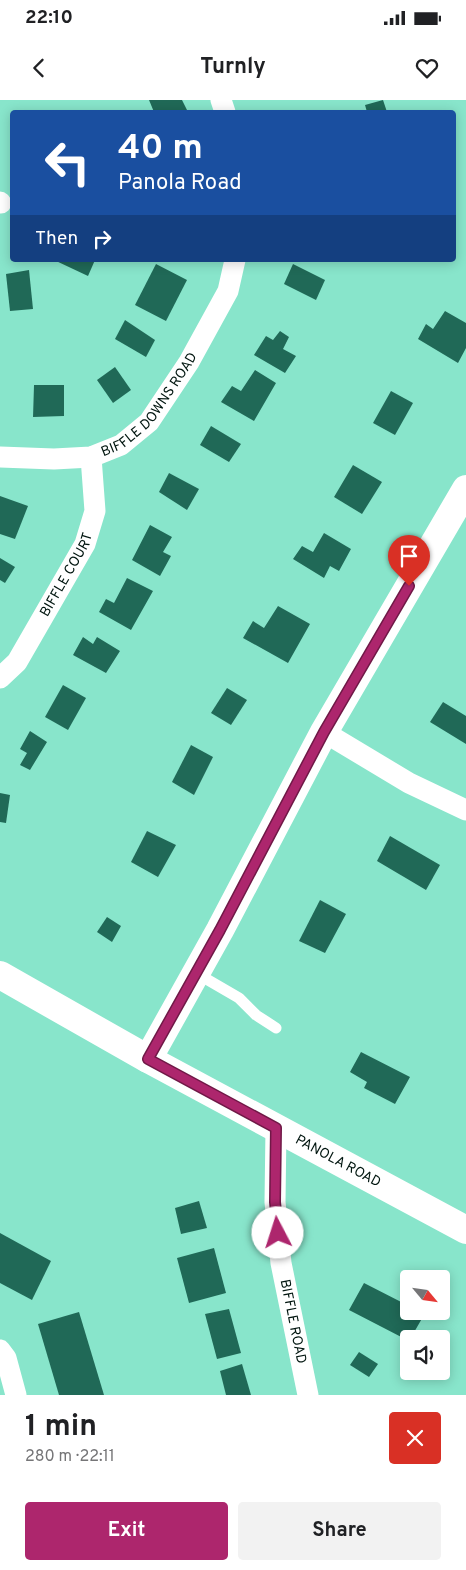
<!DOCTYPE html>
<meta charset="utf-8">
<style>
body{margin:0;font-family:Overpass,sans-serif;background:#f2f2f2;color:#202124;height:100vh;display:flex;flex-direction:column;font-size:19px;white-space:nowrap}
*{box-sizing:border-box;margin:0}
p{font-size:16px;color:#757577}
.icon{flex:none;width:28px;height:28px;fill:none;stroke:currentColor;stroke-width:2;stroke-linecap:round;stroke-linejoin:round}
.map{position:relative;height:1295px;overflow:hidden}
.details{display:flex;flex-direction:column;background:#fff;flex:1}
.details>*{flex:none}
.hud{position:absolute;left:10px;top:10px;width:446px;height:152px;border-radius:5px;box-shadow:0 2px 12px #0003;background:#1a4fa0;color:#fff;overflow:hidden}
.needle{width:32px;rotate:119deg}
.fabs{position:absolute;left:400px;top:1170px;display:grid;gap:10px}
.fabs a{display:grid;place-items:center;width:50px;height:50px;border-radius:5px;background:#fff;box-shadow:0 2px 12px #0003;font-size:25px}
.pin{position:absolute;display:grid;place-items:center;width:42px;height:42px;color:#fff;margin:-51px -21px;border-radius:50% 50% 50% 0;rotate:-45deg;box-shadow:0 0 5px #0007}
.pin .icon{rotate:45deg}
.me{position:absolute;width:55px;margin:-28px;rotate:355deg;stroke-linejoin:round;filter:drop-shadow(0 0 4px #0008)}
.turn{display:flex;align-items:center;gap:18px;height:105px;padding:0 25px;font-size:22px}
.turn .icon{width:65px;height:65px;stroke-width:2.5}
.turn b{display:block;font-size:35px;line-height:42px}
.then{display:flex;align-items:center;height:48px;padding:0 25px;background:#0003;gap:10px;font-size:19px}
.round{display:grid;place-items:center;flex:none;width:52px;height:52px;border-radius:5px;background:#f2f2f2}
.head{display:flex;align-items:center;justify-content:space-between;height:85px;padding:0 25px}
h1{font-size:30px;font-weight:700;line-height:38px}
.action{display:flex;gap:10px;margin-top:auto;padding:10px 25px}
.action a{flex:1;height:58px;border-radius:5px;background:#ad266d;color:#fff;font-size:20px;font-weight:700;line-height:58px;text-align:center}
.action a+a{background:#f2f2f2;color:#202124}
.status{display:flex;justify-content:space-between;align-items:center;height:35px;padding:0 25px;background:#fff;direction:ltr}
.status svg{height:14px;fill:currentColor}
header{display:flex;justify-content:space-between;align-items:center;height:65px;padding:0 25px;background:#fff;font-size:22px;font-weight:700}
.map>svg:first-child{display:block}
.building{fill:#206957}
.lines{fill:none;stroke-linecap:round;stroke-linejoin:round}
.service{stroke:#fff;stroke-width:11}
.minor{stroke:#fff;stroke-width:21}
.tertiary{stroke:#fff;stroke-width:28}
.secondary{stroke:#fff;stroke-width:28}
.route-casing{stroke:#701947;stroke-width:12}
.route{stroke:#ad266d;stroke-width:9}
.labels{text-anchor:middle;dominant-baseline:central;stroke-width:5;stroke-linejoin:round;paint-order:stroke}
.street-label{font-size:14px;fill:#00150f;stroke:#88e5cb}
</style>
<div class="status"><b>22:10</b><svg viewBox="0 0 49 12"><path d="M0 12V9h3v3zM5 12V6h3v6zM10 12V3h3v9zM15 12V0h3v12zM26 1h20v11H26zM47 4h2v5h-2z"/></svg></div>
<header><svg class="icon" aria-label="back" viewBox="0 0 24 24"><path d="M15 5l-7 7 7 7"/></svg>Turnly<svg class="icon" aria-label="heart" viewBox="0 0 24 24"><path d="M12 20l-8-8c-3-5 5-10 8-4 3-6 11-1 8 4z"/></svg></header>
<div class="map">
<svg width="466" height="1295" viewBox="0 0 466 1295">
<rect width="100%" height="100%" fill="#88e5cb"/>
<g class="building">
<polygon points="149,0 182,0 188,12 154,12"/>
<polygon points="383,0 387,12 367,12 365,5"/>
<polygon points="54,160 95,160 88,176"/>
<polygon points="156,164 187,180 166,221 135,205"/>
<polygon points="293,164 325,180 316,200 284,184"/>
<polygon points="29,170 33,209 10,211 6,174"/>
<polygon points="445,211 466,223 466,248 458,263 418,239 426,224 433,229"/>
<polygon points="125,220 155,240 146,257 115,239"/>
<polygon points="280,231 289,237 283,249 296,256 285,273 254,255 266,236 273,240"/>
<polygon points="115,267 131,290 113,303 97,280"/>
<polygon points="255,270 276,283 254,321 221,302 232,286 241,291"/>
<polygon points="34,285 64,285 64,316 33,317"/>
<polygon points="391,291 413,303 395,335 373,323"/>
<polygon points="211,326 241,344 229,362 200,345"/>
<polygon points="353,365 382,382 362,414 334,397"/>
<polygon points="169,373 199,389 187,410 159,392"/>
<polygon points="0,396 28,406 15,439 0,434"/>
<polygon points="150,425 172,437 163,452 171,456 160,476 132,460"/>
<polygon points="324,433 351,449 339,471 330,466 324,478 293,459 302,446 313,452"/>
<polygon points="0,458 15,467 5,483 0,480"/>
<polygon points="127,478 153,491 131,530 99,512 106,499 114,503"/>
<polygon points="278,506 310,524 288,563 243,538 253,521 264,528"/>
<polygon points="83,537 93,544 97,537 120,551 106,573 73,555"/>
<polygon points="63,585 86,598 68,630 45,617"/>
<polygon points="227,588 247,600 231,625 211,613"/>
<polygon points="443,602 466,616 466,644 430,622"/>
<polygon points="30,631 47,642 30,670 20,665 27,653 20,649"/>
<polygon points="191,645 213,657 194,695 172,682"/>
<polygon points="0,693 10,695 6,723 0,722"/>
<polygon points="147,731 176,745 158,777 131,762"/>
<polygon points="390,736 440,765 426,790 377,761"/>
<polygon points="320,800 346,814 325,853 299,841"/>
<polygon points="107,817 121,826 112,842 97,832"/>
<polygon points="361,952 410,977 395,1004 364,988 367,982 350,972"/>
<polygon points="199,1101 207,1128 181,1134 175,1108"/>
<polygon points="0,1133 51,1161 32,1200 0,1183"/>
<polygon points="214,1148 226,1193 189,1203 177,1158"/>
<polygon points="364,1183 409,1206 409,1211 418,1211 424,1215 409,1241 349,1210"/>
<polygon points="229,1209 241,1253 217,1259 205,1214"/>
<polygon points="79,1212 104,1295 59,1295 38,1224"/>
<polygon points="359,1252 378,1264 369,1277 350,1265"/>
<polygon points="242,1264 251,1295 226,1295 220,1271"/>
</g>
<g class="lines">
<polyline class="service" points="196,873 239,898 256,915 276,928"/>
<g class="minor">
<polyline points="221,0 225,12"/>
<polyline points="0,102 1,103"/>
<path id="s1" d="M0 357 54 359 91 357 121 345 149 322 189 262 228 191 235 160"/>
<path id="s2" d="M0 578 17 562 85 444 95 411 91 357"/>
<polyline points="324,632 409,683 466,710"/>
<path id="s3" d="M276 1028 275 1102 281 1163 308 1295"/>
<polyline points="0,1250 6,1258 16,1295"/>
</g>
<polyline class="tertiary" points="148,959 220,830 324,632 466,389"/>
<path class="secondary" id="s4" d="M0 875 148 959 466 1130"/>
</g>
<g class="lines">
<defs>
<polyline id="route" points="278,1133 275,1102 276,1028 148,959 220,830 324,632 409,486"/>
</defs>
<use href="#route" class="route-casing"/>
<use href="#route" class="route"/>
</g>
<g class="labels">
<g class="street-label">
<text stroke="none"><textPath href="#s1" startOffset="172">BIFFLE DOWNS ROAD</textPath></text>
<text stroke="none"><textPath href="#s2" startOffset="124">BIFFLE COURT</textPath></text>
<text stroke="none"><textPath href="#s4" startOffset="386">PANOLA ROAD</textPath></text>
<text stroke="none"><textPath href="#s3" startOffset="195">BIFFLE ROAD</textPath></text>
</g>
</g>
</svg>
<div class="fabs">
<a><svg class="needle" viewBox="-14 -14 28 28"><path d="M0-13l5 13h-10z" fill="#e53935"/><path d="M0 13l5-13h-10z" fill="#757577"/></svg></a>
<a><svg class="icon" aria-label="sound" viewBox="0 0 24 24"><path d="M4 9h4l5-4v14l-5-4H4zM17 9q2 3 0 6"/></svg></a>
</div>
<div class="pin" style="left:409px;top:486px;background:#d93025"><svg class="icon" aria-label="arrive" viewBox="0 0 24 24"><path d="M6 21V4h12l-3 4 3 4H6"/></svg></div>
<svg class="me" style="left:278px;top:1133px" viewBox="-20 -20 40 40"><circle r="19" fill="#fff"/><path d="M0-13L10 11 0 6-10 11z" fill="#ad266d"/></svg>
<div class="hud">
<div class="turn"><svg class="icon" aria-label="left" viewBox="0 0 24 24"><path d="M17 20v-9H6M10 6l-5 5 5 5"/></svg><div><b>40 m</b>Panola Road</div></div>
<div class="then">Then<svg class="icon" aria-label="right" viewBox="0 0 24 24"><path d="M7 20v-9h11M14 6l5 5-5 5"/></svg></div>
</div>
</div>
<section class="details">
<div class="head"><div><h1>1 min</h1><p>280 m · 22:11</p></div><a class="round" style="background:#d93025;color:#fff"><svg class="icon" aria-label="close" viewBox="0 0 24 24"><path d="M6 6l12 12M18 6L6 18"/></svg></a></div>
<div class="action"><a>Exit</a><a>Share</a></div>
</section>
